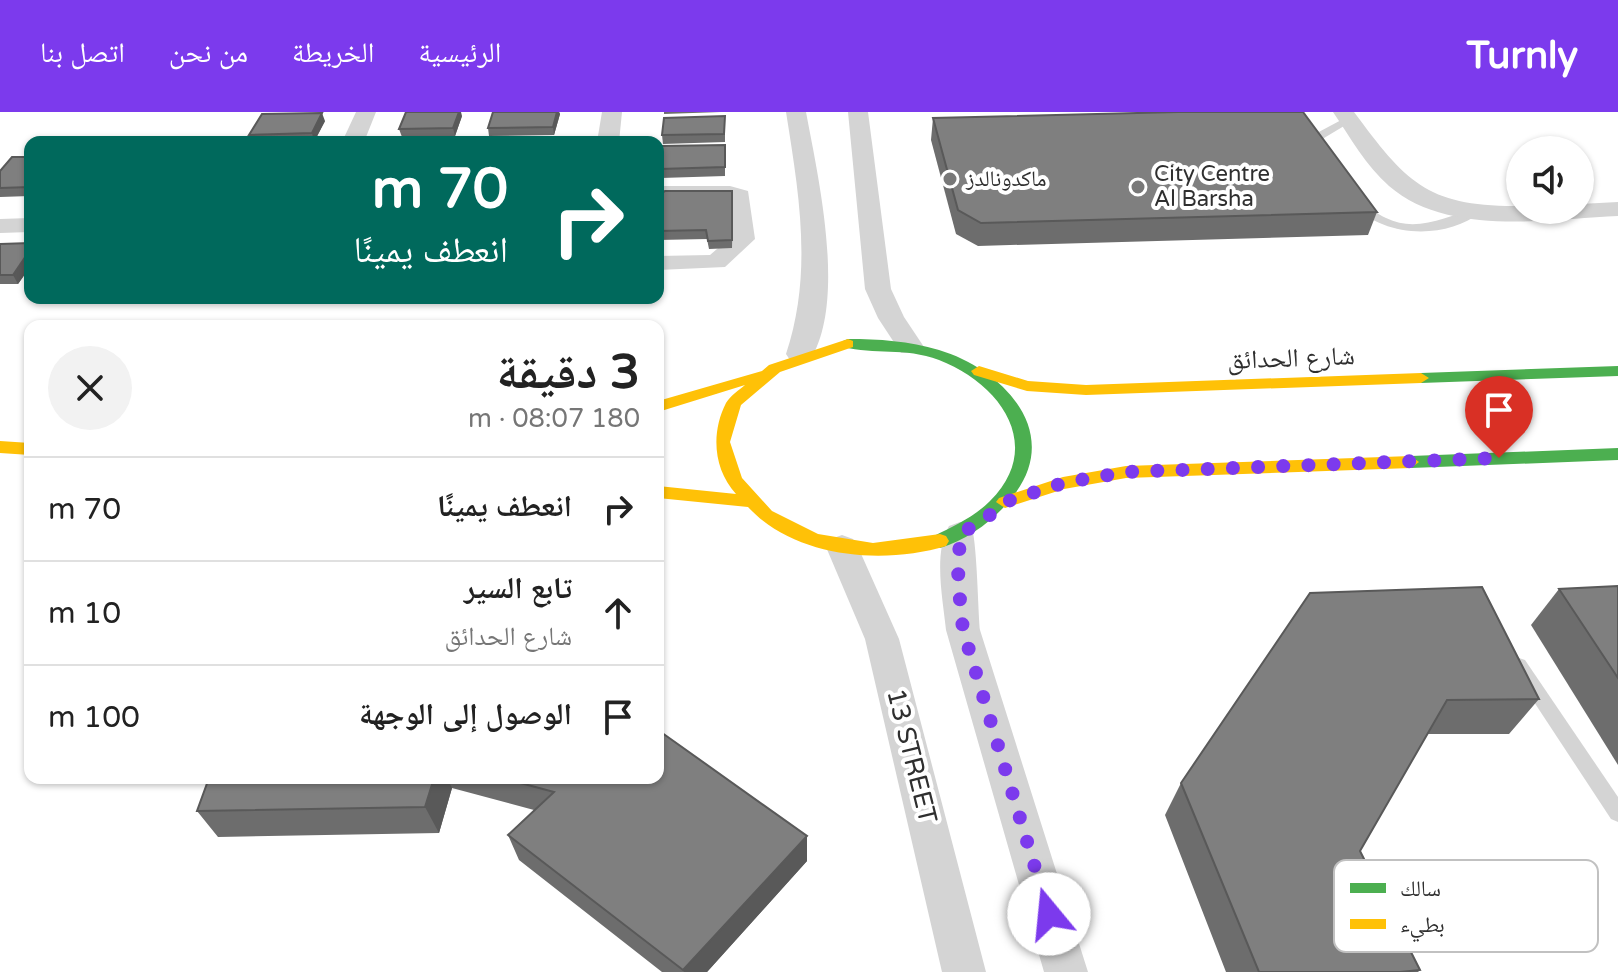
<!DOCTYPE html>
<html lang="ar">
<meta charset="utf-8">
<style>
body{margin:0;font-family:"Varela Round","Noto Naskh Arabic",sans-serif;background:#f2f2f2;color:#222;direction:rtl;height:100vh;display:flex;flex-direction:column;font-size:30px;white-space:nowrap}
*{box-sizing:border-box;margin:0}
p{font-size:26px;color:#767676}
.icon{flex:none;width:44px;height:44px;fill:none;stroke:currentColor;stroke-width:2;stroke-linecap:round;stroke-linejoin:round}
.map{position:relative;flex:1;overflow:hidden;direction:ltr}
.side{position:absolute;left:24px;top:208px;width:640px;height:464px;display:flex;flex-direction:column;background:#fff;border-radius:16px;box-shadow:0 2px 6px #0004;direction:rtl}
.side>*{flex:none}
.top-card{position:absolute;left:24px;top:24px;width:640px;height:168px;border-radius:16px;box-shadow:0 2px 6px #0004;direction:rtl;background:#00695c;color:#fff;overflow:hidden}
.tools{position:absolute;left:1506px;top:24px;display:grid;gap:16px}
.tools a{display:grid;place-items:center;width:88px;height:88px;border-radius:50%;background:#fff;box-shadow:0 2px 6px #0004;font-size:40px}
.pin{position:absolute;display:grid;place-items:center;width:68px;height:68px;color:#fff;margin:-82px -34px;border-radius:50% 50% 50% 0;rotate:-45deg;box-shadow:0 0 8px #0007}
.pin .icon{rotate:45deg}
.me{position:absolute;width:88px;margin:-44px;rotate:343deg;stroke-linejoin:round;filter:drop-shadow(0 0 6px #0008)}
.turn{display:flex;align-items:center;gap:28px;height:168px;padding:0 24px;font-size:36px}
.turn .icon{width:104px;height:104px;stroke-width:2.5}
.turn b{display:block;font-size:56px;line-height:68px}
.round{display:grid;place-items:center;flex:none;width:84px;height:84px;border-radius:42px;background:#f2f2f2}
.overview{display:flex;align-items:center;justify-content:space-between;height:136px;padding:0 24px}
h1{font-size:48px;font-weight:700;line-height:60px}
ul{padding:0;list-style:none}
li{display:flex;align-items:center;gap:24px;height:104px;padding:0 24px;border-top:2px solid #e0e0e0}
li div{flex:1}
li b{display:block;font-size:30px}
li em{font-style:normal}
header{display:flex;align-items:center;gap:48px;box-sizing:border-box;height:112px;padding:0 40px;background:#7c3aed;color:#fff}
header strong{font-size:38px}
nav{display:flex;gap:44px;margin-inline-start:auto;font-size:28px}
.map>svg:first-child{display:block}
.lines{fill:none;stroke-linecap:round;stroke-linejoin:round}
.lane{fill:#d4d4d4;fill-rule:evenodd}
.street{fill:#d4d4d4;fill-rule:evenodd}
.fast{fill:#4caf50;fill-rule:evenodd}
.slow{fill:#ffc107;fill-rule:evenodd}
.wall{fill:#6d6d6d}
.shaded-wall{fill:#595959}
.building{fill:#7f7f7f;stroke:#595959;stroke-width:2}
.route{stroke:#7c3aed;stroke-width:14;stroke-dasharray:0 25.2}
.poi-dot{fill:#787878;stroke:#fff;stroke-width:3}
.labels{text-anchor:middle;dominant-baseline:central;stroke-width:8;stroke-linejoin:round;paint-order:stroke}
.far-poi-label{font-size:22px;fill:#2f2f2f;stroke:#fff;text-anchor:start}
.street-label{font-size:26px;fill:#2f2f2f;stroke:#fff}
.key{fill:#fff;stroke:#c1c1c1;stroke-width:2}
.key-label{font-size:22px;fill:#2f2f2f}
</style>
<header>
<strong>Turnly</strong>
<nav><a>الرئيسية</a><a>الخريطة</a><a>من نحن</a><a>اتصل بنا</a></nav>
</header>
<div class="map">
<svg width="1618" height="860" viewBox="0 0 1618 860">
<rect width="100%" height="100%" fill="#fff"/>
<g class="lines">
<g class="lane">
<polygon points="1345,6 1354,8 1324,26 1321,33 1325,42 1316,44 1311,33 1315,22"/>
<path d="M1359 89C1369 93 1376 102 1386 106 1416 121 1446 105 1475 96L1481 100C1446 128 1383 126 1353 92Z"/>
<polygon points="1519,546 1525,548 1618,685 1618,710 1611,707 1513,558 1510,553 1513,548"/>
</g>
<g class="street">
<polygon points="356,0 376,0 364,30 342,30"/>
<polygon points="602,0 622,0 619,30 597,30"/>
<path d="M786 0H806C818 64 847 190 810 248H790L786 242C813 161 799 82 786 0Z"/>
<polygon points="848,0 868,0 891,177 904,205 924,235 921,241 901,241 878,206 865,177"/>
<path d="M1333 0H1354C1406 70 1427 95 1520 94V98H1580V92L1618 90V104C1547 107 1448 125 1389 74 1366 54 1350 25 1333 0Z"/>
<polygon points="658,74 730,74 748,79 755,127 725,155 658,158 658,144 710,143 731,125 729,88 658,88"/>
<polygon points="30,106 30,120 0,121 0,107"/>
<path d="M960 410 971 414C977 425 978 498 980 518L1088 860H1044L946 518C943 488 933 441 949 414Z"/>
<polygon points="842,423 853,427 858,435 899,527 986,860 942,860 865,527 826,435 831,427"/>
</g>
<g class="fast">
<path d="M848 227C879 227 909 229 939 238 1002 257 1063 319 1014 383 996 407 969 427 940 436L931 429 934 424C954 414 974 405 990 389 1046 333 999 271 939 248 904 235 875 243 843 235V229Z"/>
<polygon points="1618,254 1618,264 1421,271 1413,266 1421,261"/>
<polygon points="1618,336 1618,348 1411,356 1403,350 1411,344"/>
</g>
<g class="slow">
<path d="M848 227 853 229V235L780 260 741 293 730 330 742 366 772 399 818 422 873 431 940 422 946 424 949 429 946 434C883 453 795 446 748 395L658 386V374L736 382C713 357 711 320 726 291 730 284 739 278 745 273L658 300V289L762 259 769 253Z"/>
<polygon points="979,254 1028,269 1086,273 1421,261 1429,266 1421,271 1086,283 1027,279 974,263 971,259"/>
<polygon points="0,329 30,331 30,343 0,341"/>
<polygon points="1411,344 1419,350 1411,356 1126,366 1064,377 1005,396 996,390 999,386 1063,365 1126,354"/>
</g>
</g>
<g class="wall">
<polygon points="493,0 559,0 560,2 554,23 489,24 488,16"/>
<polygon points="664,0 721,0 664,2"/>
<polygon points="462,4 455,24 402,25 399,17"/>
<polygon points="933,6 1377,100 1368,123 978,134 956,122 931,28"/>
<polygon points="325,9 314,30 252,30 249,23"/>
<polygon points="725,13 725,30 663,32 662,23"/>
<polygon points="725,33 725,64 661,66 660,57"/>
<polygon points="30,45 30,84 0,85 0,59"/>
<polygon points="658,84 733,87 732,136 709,137 707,127 658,128"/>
<polygon points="30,131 30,155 18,172 0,172 0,132"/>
<polygon points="1618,474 1618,653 1531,513 1559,477"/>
<polygon points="1310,481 1539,587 1509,622 1427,622 1360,739 1420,858 1418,860 1226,860 1165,703 1181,671"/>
<polygon points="209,666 658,666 807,749 707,860 662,860 519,748 508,723 534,698 452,676 439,721 218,725 197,699"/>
</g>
<g class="shaded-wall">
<polygon points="459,0 461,0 462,4 455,24 453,16"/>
<polygon points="557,0 559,0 560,2 554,23 553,15"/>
<polygon points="322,1 325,9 314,30 312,21"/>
<polygon points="30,138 30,155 18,172 13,163"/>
<polygon points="434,666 447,666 452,676 439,721 425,695"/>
<polygon points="807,724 807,749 707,860 684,860 683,858"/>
</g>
<g class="building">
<polygon points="406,0 459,0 453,16 399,17"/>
<polygon points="493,0 557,0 553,15 488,16"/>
<polygon points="1178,0 1303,0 1377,100 981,111 958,98 933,6"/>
<polygon points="322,1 312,21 249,23 262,2"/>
<polygon points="725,4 724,22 662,23 664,6"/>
<polygon points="516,27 515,30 478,30 478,28"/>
<polygon points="725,33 725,55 660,57 661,34"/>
<polygon points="12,45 30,45 30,75 0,76 0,59"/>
<polygon points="665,79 732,79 732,128 708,129 706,118 658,119 658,84"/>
<polygon points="30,131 30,138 13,163 0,163 0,132"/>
<polygon points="1618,474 1618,566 1559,477"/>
<polygon points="1482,475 1539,587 1447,588 1360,739 1420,858 1400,860 1259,860 1181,671 1310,481"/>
<polygon points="658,618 807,724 683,858 508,723 554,680 502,666 658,666"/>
<polygon points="209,666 434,666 425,695 197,699"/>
</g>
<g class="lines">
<polyline class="route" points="1049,802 963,518 958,468 960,422 985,407 1005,390 1063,371 1126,360 1499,346"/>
</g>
<g class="poi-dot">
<circle cx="950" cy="67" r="8"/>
<circle cx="1138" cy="75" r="8"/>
</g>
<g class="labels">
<g class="far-poi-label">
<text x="1154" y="62">City Centre<tspan x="1154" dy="25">Al Barsha</tspan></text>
<text x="966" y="67">ماكدونالدز</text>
</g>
<g class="street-label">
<text transform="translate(1291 246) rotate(-2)">شارع الحدائق</text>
<text transform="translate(912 644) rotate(76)">13 STREET</text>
</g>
</g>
<rect x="1334" y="748" width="264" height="92" rx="12" class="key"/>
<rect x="1350" y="771" width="36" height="10" fill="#4caf50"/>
<rect x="1350" y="807" width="36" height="10" fill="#ffc107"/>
<g class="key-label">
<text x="1400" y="784">سالك</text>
<text x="1400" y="820">بطيء</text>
</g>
</svg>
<div class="tools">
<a><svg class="icon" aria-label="sound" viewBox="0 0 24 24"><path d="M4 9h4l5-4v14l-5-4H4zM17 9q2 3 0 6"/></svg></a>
</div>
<div class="pin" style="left:1499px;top:346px;background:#d93025"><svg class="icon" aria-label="arrive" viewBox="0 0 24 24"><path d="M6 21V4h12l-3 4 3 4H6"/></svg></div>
<svg class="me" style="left:1049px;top:802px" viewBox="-20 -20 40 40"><circle r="19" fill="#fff"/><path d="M0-13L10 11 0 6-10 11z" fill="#7c3aed"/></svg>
<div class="top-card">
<div class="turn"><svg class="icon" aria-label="right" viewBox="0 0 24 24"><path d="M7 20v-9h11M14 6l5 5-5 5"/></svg><div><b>70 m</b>انعطف يمينًا</div></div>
</div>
<section class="side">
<div class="overview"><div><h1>3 دقيقة</h1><p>180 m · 08:07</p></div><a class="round"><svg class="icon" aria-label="close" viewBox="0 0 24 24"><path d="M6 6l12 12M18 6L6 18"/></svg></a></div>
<ul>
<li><svg class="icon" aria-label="right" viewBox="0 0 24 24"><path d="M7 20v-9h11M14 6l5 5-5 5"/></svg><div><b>انعطف يمينًا</b></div><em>70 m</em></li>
<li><svg class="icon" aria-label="ahead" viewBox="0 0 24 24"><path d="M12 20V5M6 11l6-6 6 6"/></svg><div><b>تابع السير</b><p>شارع الحدائق</p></div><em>10 m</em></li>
<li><svg class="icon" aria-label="arrive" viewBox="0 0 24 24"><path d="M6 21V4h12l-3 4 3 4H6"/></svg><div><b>الوصول إلى الوجهة</b></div><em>100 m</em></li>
</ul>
</section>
</div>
